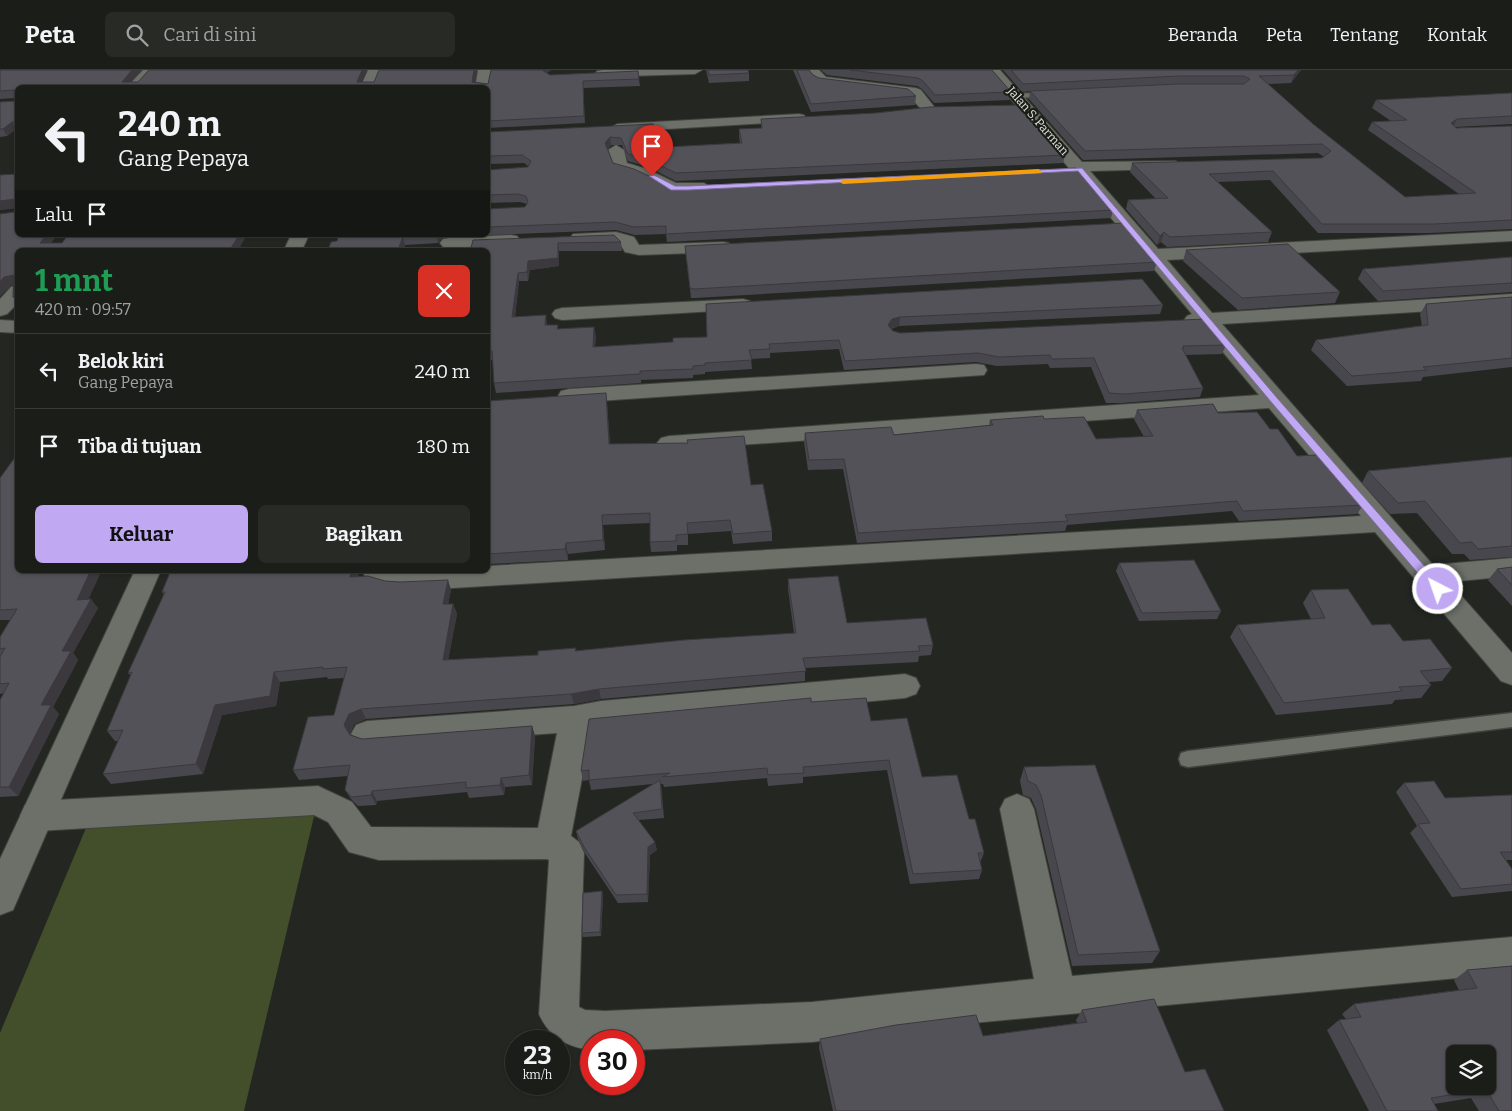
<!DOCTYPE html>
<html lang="id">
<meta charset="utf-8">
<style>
body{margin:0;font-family:Bitter,serif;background:#282a26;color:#f1f3f6;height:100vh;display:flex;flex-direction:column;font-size:19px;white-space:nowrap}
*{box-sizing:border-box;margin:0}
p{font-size:16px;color:#a0a2a2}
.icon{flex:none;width:28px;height:28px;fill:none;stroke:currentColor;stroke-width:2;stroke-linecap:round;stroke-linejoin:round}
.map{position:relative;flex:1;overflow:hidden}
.panel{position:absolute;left:15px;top:178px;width:475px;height:325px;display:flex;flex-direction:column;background:#1b1d19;border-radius:8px;box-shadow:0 1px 4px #0004,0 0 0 1px #393b38}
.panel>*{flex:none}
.guide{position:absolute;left:15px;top:15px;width:475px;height:152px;border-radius:8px;box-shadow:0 1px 4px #0004,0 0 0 1px #393b38;background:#1b1d19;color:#f1f3f6;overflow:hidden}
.tools{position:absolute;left:1446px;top:975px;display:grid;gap:10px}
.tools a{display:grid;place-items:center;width:50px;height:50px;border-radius:8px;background:#1b1d19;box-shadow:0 1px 4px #0004,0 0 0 1px #393b38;font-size:25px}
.speed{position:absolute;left:505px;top:960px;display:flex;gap:10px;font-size:25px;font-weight:700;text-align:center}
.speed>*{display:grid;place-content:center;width:65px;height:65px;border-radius:50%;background:#1b1d19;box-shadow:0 1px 4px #0004,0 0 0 1px #393b38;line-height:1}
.speed small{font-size:12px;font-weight:400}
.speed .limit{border:8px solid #d22;background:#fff;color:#111}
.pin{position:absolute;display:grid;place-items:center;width:42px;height:42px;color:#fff;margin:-51px -21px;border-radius:50% 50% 50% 0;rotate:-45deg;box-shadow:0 0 5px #0007}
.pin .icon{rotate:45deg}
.me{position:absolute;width:55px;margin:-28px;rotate:319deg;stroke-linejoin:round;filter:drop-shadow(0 0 4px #0008)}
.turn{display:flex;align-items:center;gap:18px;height:105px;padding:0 20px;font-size:22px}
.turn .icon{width:65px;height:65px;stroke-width:2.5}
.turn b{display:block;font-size:35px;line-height:42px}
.then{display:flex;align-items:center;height:48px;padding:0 20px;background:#0003;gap:10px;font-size:19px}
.round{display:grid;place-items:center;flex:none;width:52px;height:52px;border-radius:8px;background:#282a26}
.headline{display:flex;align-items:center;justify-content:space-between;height:85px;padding:0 20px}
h1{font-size:30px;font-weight:700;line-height:38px;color:#1e9e55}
.action{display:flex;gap:10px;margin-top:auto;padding:10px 20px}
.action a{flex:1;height:58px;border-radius:8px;background:#c0a8f3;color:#111;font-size:20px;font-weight:700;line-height:58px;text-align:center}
.action a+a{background:#282a26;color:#f1f3f6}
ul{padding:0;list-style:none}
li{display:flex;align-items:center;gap:15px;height:75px;padding:0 20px;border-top:1px solid #393b38}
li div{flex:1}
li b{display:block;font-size:19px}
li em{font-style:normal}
header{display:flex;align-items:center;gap:30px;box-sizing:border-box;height:70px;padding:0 25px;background:#1b1d19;border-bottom:1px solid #393b38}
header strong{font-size:24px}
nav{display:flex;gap:28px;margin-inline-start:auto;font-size:18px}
.search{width:350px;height:45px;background:#282a26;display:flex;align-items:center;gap:12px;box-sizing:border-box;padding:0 18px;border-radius:8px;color:#a0a2a2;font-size:19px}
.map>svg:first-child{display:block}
.green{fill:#424f2a}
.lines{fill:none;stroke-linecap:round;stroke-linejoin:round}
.service-casing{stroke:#41433d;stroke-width:3}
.minor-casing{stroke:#41433d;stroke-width:2}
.tertiary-casing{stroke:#41433d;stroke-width:2}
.service{fill:#6d7069;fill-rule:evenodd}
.minor{fill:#6d7069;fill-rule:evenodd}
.tertiary{fill:#6d7069;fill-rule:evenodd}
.wall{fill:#48474d}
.shaded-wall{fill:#3b393e}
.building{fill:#545259;stroke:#3b393e;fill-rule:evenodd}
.route{fill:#c0a8f3;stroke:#7d6d9e}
.slow{fill:#f59e0b}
.labels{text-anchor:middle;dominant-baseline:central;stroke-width:4.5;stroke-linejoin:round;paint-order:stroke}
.far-street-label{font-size:12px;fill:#e1e3df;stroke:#1b1d17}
</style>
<header>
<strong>Peta</strong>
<div class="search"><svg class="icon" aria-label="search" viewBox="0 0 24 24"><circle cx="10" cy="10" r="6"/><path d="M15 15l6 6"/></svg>Cari di sini</div>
<nav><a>Beranda</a><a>Peta</a><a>Tentang</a><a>Kontak</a></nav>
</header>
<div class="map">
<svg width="1512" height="1041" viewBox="0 0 1512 1041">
<rect width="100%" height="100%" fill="#242721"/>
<polygon class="green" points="316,738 244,1041 0,1041 0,963 86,758"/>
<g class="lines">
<defs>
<g id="service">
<polygon points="1051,22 1055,24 1054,26 1016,28 1012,26 1016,24"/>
<polygon points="1512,643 1512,657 1188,697 1181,695 1179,689 1181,683 1188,681"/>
</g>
<g id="minor">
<polygon points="143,0 158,0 140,18 126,18"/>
<polygon points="478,0 492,0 488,20 488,18 475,18"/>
<polygon points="603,0 702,0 695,4 597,7 595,4 597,1"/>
<polygon points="805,0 819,0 826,7 916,18 921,20 936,39 934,42 924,42 908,25 819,14 814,12"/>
<polygon points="986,0 1000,0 1082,92 1176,91 1178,94 1170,99 1090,101 1158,179 1512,161 1512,171 1167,190 1212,243 1512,224 1512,236 1222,254 1433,495 1512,488 1512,506 1449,512 1512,583 1512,615 1501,611 1375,462 404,521 389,520 368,513 362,500 488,500 488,496 1361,446 1269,338 669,380 661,378 657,373 661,368 669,366 1259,325 1201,256 1187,254 1184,250 1187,246 1192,244"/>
<polygon points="799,44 804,45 806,48 804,51 617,62 610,58 617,54"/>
<polygon points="616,75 624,80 627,93 647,99 676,113 704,113 712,118 704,123 673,123 635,105 614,99 608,80"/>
<path d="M616 162 634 167 639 175 723 172 729 173 732 177 729 181 723 182 639 185 625 182 620 174C605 169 588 176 573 172L570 168 573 164Z"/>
<polygon points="511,165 517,166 520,170 517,174 449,178 443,177 440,173 443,169 449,168"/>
<polygon points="18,215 18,233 7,244 0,246 0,229 11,217"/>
<polygon points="743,229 750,231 753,235 750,239 562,250 555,248 552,244 555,240 562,238"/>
<polygon points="0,250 18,251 18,263 0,262"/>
<polygon points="976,294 984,295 987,300 984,305 569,333 561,331 558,326 561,321 569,319"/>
<path d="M905 604 916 608 920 616 916 624 905 628 589 658 588 677 571 766 579 772 584 783 579 937 585 940 605 941 812 932 1034 909 1000 739 1005 729 1017 724 1029 729 1034 739 1072 906 1512 867V903L973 953 812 972 634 980V971H591V980C567 977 549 967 539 944L549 790 547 789 379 790 349 782 328 752 314 745 37 761 25 757 20 746 25 735 37 731 318 716 352 732 371 757 538 758 557 663 367 677 356 673 351 664 356 655 367 651 574 636 601 631Z"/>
</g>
<g id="tertiary">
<polygon points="368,0 382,0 374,18 360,18"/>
<polygon points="291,165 309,165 302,180 284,180"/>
<polygon points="135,500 161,500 13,840 0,845 0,789"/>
</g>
</defs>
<use href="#service" class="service-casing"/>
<use href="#minor" class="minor-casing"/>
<use href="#tertiary" class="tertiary-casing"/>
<use href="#service" class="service"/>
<use href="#minor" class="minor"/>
<use href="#tertiary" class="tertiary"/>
</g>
<g class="wall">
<polygon points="0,0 141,0 131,12 138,12 149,0 367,0 362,12 374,12 477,0 475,12 488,14 491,0 556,0 551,0 547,3 550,5 639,9 640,16 583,18 585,53 488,58 488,62 654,58 663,76 667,77 740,73 739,66 739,59 761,58 761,49 1065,85 1063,93 676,111 648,97 628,91 622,75 611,75 608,79 613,93 673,117 1113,140 1111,148 667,172 666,164 635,165 616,160 443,167 438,173 405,175 404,180 328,180 337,171 339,165 488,165 488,139 525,137 527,134 520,132 488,133 488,136 488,100 528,97 528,96 524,93 488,94 488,97 488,18 18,18 18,59 16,59 7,66 0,67 0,32 16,31 16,28 0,29"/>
<polygon points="706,0 748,0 749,3 749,11 709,13"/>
<polygon points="793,0 809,0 813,5 819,8 916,26 915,35 811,42"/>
<polygon points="821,0 992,0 1011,22 1009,30 934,33 922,19 917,16 827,5"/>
<polygon points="1003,0 1301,0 1291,13 1267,14 1313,54 1405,127 1459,124 1368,60 1372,52 1391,51 1372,38 1376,30 1512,23 1512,54 1455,57 1456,58 1512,56 1512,159 1429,163 1318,163 1270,110 1218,112 1272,162 1268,172 1167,177 1161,172 1157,175 1126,139 1128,130 1156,129 1130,102 1132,93 1322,88 1324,87 1318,83 1083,90 1029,29 1030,21 1022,22"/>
<polygon points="0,105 51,173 242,177 243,180 18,180 18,234 13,227 13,215 10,216 0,226 0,144 15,142 15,138 0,140"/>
<polygon points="473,170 621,172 622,181 559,181 559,196 530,200 528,211 519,211 515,247 547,255 558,255 558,259 596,266 595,277 673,272 707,267 706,234 1163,235 1160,244 899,256 891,259 893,261 900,263 1226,275 1222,284 1185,285 1203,318 1200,327 1121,333 1106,333 1091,297 1050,298 1048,294 997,296 976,292 844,300 839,279 770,283 770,288 751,289 752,299 705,302 705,304 693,305 693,308 641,310 641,313 496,323 494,313 493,290 488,290 488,180 472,180 471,178"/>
<polygon points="685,176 1157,192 1154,201 695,228 691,228"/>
<polygon points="1186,180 1340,222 1335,233 1238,240 1183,191"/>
<polygon points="1512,187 1512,223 1512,222 1378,231 1358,209 1363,199"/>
<polygon points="1512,227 1512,297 1423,307 1421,311 1347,316 1311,280 1316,270 1422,256 1420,244 1426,234"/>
<polygon points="488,331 607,333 610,374 751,415 772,461 772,471 733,474 731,461 688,464 688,475 677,475 677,481 651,482 650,472 650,453 603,455 605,480 568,484 568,490 488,494"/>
<polygon points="1137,340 1218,343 1270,359 1297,386 1363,435 1357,444 1239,451 1232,441 1067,455 1065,461 857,473 843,399 808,400 804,372 805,363 894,365 989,355 990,350 1044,349 1096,369 1144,367 1134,349"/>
<polygon points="1512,387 1512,487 1470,490 1464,484 1452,484 1417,443 1390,444 1362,413 1368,401"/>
<polygon points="0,408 88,529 98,538 73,583 78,590 53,637 59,644 18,726 0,727 0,630 4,623 0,624 0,567 10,550 0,550"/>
<polygon points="1119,493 1221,541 1217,549 1139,551 1116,501"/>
<polygon points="1512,497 1512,536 1488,510 1497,499"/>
<polygon points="360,500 358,506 385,511 451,520 448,534 453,534 457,544 448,590 538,585 576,578 576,581 794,563 788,519 788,509 847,553 933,575 931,585 919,586 918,592 805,598 805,611 601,629 574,634 366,649 354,654 350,664 362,669 532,656 535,666 532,715 505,717 504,725 469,728 467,722 377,731 376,735 358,736 351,729 345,720 348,706 299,710 293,700 334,645 344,608 328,609 327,607 280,612 276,636 222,645 203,704 111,714 103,704 118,671 115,671 107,661 131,606 128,603 164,525 162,522"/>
<polygon points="1311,520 1372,555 1452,598 1442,611 1429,612 1431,615 1421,628 1395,630 1392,634 1276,645 1230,567 1237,555 1311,549 1303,533"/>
<polygon points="811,632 871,651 922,707 969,749 984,783 980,793 982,800 979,809 910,814 887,700 803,707 803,713 768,716 767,708 664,717 663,714 661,714 664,748 639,750 657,780 650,785 648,832 618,833 586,785 578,769 576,761 653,714 591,720 589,710 583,711 581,701"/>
<polygon points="1024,697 1160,881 1152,893 1072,896 1036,739 1031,728 1023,725 1020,711"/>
<polygon points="1404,713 1445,728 1512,725 1512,790 1506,790 1512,799 1512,821 1452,827 1410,763 1417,756 1396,722"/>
<polygon points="603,826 601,866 583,867 582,863"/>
<polygon points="1512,896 1512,1041 1479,1041 1471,1028 1434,1034 1438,1041 1369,1041 1327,960 1339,950 1346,949 1342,944 1354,934 1459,920 1454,910 1467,900"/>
<polygon points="1082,940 1185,1002 1224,1041 833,1041 819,978 820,969 983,966 1077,953 1076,950"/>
</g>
<g class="shaded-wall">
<polygon points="132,0 141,0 126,18 122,12"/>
<polygon points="362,0 367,0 360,18 357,12"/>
<polygon points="474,0 477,0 474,18 472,12"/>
<polygon points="541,0 551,0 542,7"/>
<polygon points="1298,0 1301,0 1291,13 1294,5"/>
<polygon points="1457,49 1453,57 1451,53"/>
<polygon points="12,52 16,59 7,66 3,59"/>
<polygon points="610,67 611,75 606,81 605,73"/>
<polygon points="15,129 18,138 0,140 0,131"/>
<polygon points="1164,162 1161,172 1157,175 1160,166"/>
<polygon points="46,165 57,165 46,180 40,173"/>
<polygon points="239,165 247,165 238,180 231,178"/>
<polygon points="436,165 442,165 443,167 438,173"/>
<polygon points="403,166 405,175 404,180 398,180"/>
<polygon points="558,173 559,181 559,196 530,200 528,211 527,202 528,191"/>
<polygon points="518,203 519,211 514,256 512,247"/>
<polygon points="14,205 18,214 10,216 0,226 0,212 4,207"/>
<polygon points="546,245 547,254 547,264 545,255"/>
<polygon points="900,247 899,256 891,258 887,264 888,255 892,249"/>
<polygon points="594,257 596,266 594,286 593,277"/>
<polygon points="606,323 607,333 610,385 609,374"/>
<polygon points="602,445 603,455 605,480 603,470"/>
<polygon points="566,473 568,484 568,490 565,479"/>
<polygon points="91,500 102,500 84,539 77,530"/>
<polygon points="352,500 360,500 355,517 350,507"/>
<polygon points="448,510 451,520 446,544 443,534"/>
<polygon points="91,529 98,538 73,583 78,590 53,637 59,644 18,726 9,717 62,581"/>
<polygon points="453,534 457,544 446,601 443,590"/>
<polygon points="274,602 280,612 276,636 222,645 203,704 196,694 215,635"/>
<polygon points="599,619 601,629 574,634 571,624"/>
<polygon points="361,639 366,649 354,654 349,665 344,655 349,644"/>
<polygon points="532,656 535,666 532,715 529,705"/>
<polygon points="501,708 505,717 504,725 500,715"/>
<polygon points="372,721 377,731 376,735 371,725"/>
<polygon points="655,772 657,780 650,785 648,832 647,824 648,777"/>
<polygon points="602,821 603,826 601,866 600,862"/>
</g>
<g class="building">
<polygon points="0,0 132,0 122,12 138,12 149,0 362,0 357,12 374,12 379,0 474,0 472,12 488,14 491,0 542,0 550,5 638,1 639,9 583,11 584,46 488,51 488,18 18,18 18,52 12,52 3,59 0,59 0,32 16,31 16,20 0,21"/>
<polygon points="708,0 748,0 749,3 709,5"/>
<polygon points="797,0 809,0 813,5 819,8 908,19 916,26 811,34"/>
<polygon points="850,0 992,0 1011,22 935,25 923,11 918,8"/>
<polygon points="1011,0 1298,0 1294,5 1259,6 1313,54 1405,127 1476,123 1372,52 1407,50 1376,30 1512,23 1512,46 1457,49 1451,53 1456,58 1512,56 1512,150 1434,154 1322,154 1273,101 1209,104 1272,162 1170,167 1164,162 1160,166 1128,130 1168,128 1132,93 1322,88 1331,81 1322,74 1085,81 1030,21 1178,14 1244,14 1250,9 1244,6 1178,6 1023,14"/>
<polygon points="1022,35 1065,85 676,103 647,89 628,84 621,68 610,67 605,73 613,93 634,99 673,117 1076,98 1113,140 666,164 666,156 634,157 615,152 488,157 488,139 525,137 528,132 526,126 518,124 488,125 488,100 528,97 531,91 522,85 488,86 488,62 653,54 654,58 661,58 663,76 667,77 742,73 739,59 762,58 761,49 876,43 930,37"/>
<polygon points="18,104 18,165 46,165 40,173 62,173 68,165 239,165 231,178 242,177 241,180 18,180 18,227 13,227 14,205 4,207 0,212 0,144 15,142 15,129 0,131 0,105"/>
<polygon points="1125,153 1157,192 694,219 690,218 685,176"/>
<polygon points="339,165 425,165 403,166 398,180 328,180 331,172 337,171"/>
<polygon points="614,165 621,172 558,173 558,188 528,191 527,202 518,203 512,247 546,245 545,255 558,255 557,259 594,257 593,277 673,272 673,268 707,267 706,234 1142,209 1163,235 900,247 892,249 888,255 893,261 900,263 1204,249 1226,275 1183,276 1184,278 1182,278 1203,318 1124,324 1109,323 1094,288 1052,289 1050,285 999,287 978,283 845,291 839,270 769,274 770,279 749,280 752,290 705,293 705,295 693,296 693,299 640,301 640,304 494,313 492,281 488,281 488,180 474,180 475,178 471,178 473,170"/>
<polygon points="1288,174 1340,222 1242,228 1186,180"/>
<polygon points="1512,187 1512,213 1383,221 1363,199"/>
<polygon points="1512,227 1512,288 1423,297 1427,300 1352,306 1316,270 1428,255 1426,234"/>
<polygon points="606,323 609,374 688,373 687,370 744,366 751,415 763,414 772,461 733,464 730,450 687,453 688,464 676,465 676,471 650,472 650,443 602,445 603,470 566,473 565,479 488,484 488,331"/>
<polygon points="1213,334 1218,343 1257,342 1270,359 1278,359 1297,386 1317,385 1363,435 1243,441 1237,431 1065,445 1068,451 858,463 844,389 809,390 805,363 891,357 894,365 993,355 990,350 1043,346 1044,349 1084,347 1096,369 1153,366 1137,340"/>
<polygon points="16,386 18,386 18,500 91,500 77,530 91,529 62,581 71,581 41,635 51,635 9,717 0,717 0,630 9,613 0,614 0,587 5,578 0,579 0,567 17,539 0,540 0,408"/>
<polygon points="1512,387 1512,476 1478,479 1472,472 1460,473 1425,431 1398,433 1368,401"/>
<polygon points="1194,490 1221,541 1142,543 1119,493"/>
<polygon points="1512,497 1512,515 1497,499"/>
<polygon points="171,500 352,500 350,507 368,506 385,511 400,512 448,510 443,534 453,534 443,590 538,585 538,581 576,578 575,581 684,570 796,563 788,509 838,506 847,553 926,548 933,575 918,576 920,581 803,588 806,601 599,619 571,624 361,639 349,644 344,655 350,665 362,669 532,656 529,705 501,708 500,715 466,718 466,712 372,721 371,725 352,727 345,720 350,695 293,700 308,647 334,645 347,597 323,599 323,597 274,602 270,626 215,635 196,694 103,704 123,660 107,661 132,602 128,603 165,522 162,522"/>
<polygon points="1348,519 1372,555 1390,554 1403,571 1430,569 1452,598 1420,601 1431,615 1399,617 1402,621 1284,633 1237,555 1325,548 1311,520"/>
<polygon points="811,628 811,632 866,628 871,651 907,648 922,707 957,705 969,749 975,749 984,783 978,783 982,800 913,804 889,690 803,697 804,703 768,705 767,698 662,707 670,703 589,710 589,700 581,701 589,649"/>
<polygon points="1095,695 1160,881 1078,885 1041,725 1036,715 1028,711 1024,697"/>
<polygon points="660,710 662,739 633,743 655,772 648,777 647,824 616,825 584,777 576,761"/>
<polygon points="1434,711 1445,728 1512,725 1512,782 1500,782 1512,799 1512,814 1461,819 1418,754 1430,753 1404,713"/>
<polygon points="602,821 600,862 582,863 583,823"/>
<path d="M1512 896V1041H1499L1486 1019 1431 1028 1438 1041H1387L1339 950 1361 947 1354 934 1477 918 1467 900ZM1455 984H1488V1016H1455Z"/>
<polygon points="1154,929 1185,1002 1205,999 1224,1041 836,1041 820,969 896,955 976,945 983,966 1087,952 1082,940"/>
</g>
<polygon class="route" points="1082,98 1278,329 1442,516 1442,522 1434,522 1272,333 1078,101 688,120 671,120 649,106 654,105 675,116 688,116"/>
<polygon class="slow" points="1039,99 1042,103 843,114 840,112 843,110"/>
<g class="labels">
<g class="far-street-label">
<text transform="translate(1038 51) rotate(49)">Jalan S. Parman</text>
</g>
</g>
</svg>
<div class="tools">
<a><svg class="icon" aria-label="layers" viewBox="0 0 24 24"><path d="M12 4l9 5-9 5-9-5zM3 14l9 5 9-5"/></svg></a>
</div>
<div class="speed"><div>23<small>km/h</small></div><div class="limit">30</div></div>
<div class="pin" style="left:652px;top:106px;background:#d93025"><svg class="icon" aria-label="arrive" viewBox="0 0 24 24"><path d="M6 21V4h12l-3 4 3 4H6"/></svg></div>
<svg class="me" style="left:1438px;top:519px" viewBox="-20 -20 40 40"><circle r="17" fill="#c0a8f3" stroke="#fff" stroke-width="3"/><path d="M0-11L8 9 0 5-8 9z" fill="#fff"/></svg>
<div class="guide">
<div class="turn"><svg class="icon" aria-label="left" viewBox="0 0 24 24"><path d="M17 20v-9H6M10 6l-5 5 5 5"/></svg><div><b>240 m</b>Gang Pepaya</div></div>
<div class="then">Lalu<svg class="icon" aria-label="arrive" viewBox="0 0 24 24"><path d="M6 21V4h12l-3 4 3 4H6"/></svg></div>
</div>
<section class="panel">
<div class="headline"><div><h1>1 mnt</h1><p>420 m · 09:57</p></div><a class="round" style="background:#d93025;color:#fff"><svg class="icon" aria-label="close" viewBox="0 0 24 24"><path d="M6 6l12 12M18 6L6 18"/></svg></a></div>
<ul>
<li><svg class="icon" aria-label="left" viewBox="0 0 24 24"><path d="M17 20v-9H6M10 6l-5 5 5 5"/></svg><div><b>Belok kiri</b><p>Gang Pepaya</p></div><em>240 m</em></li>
<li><svg class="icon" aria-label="arrive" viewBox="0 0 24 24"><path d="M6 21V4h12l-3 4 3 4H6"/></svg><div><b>Tiba di tujuan</b></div><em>180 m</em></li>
</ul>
<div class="action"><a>Keluar</a><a>Bagikan</a></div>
</section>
</div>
